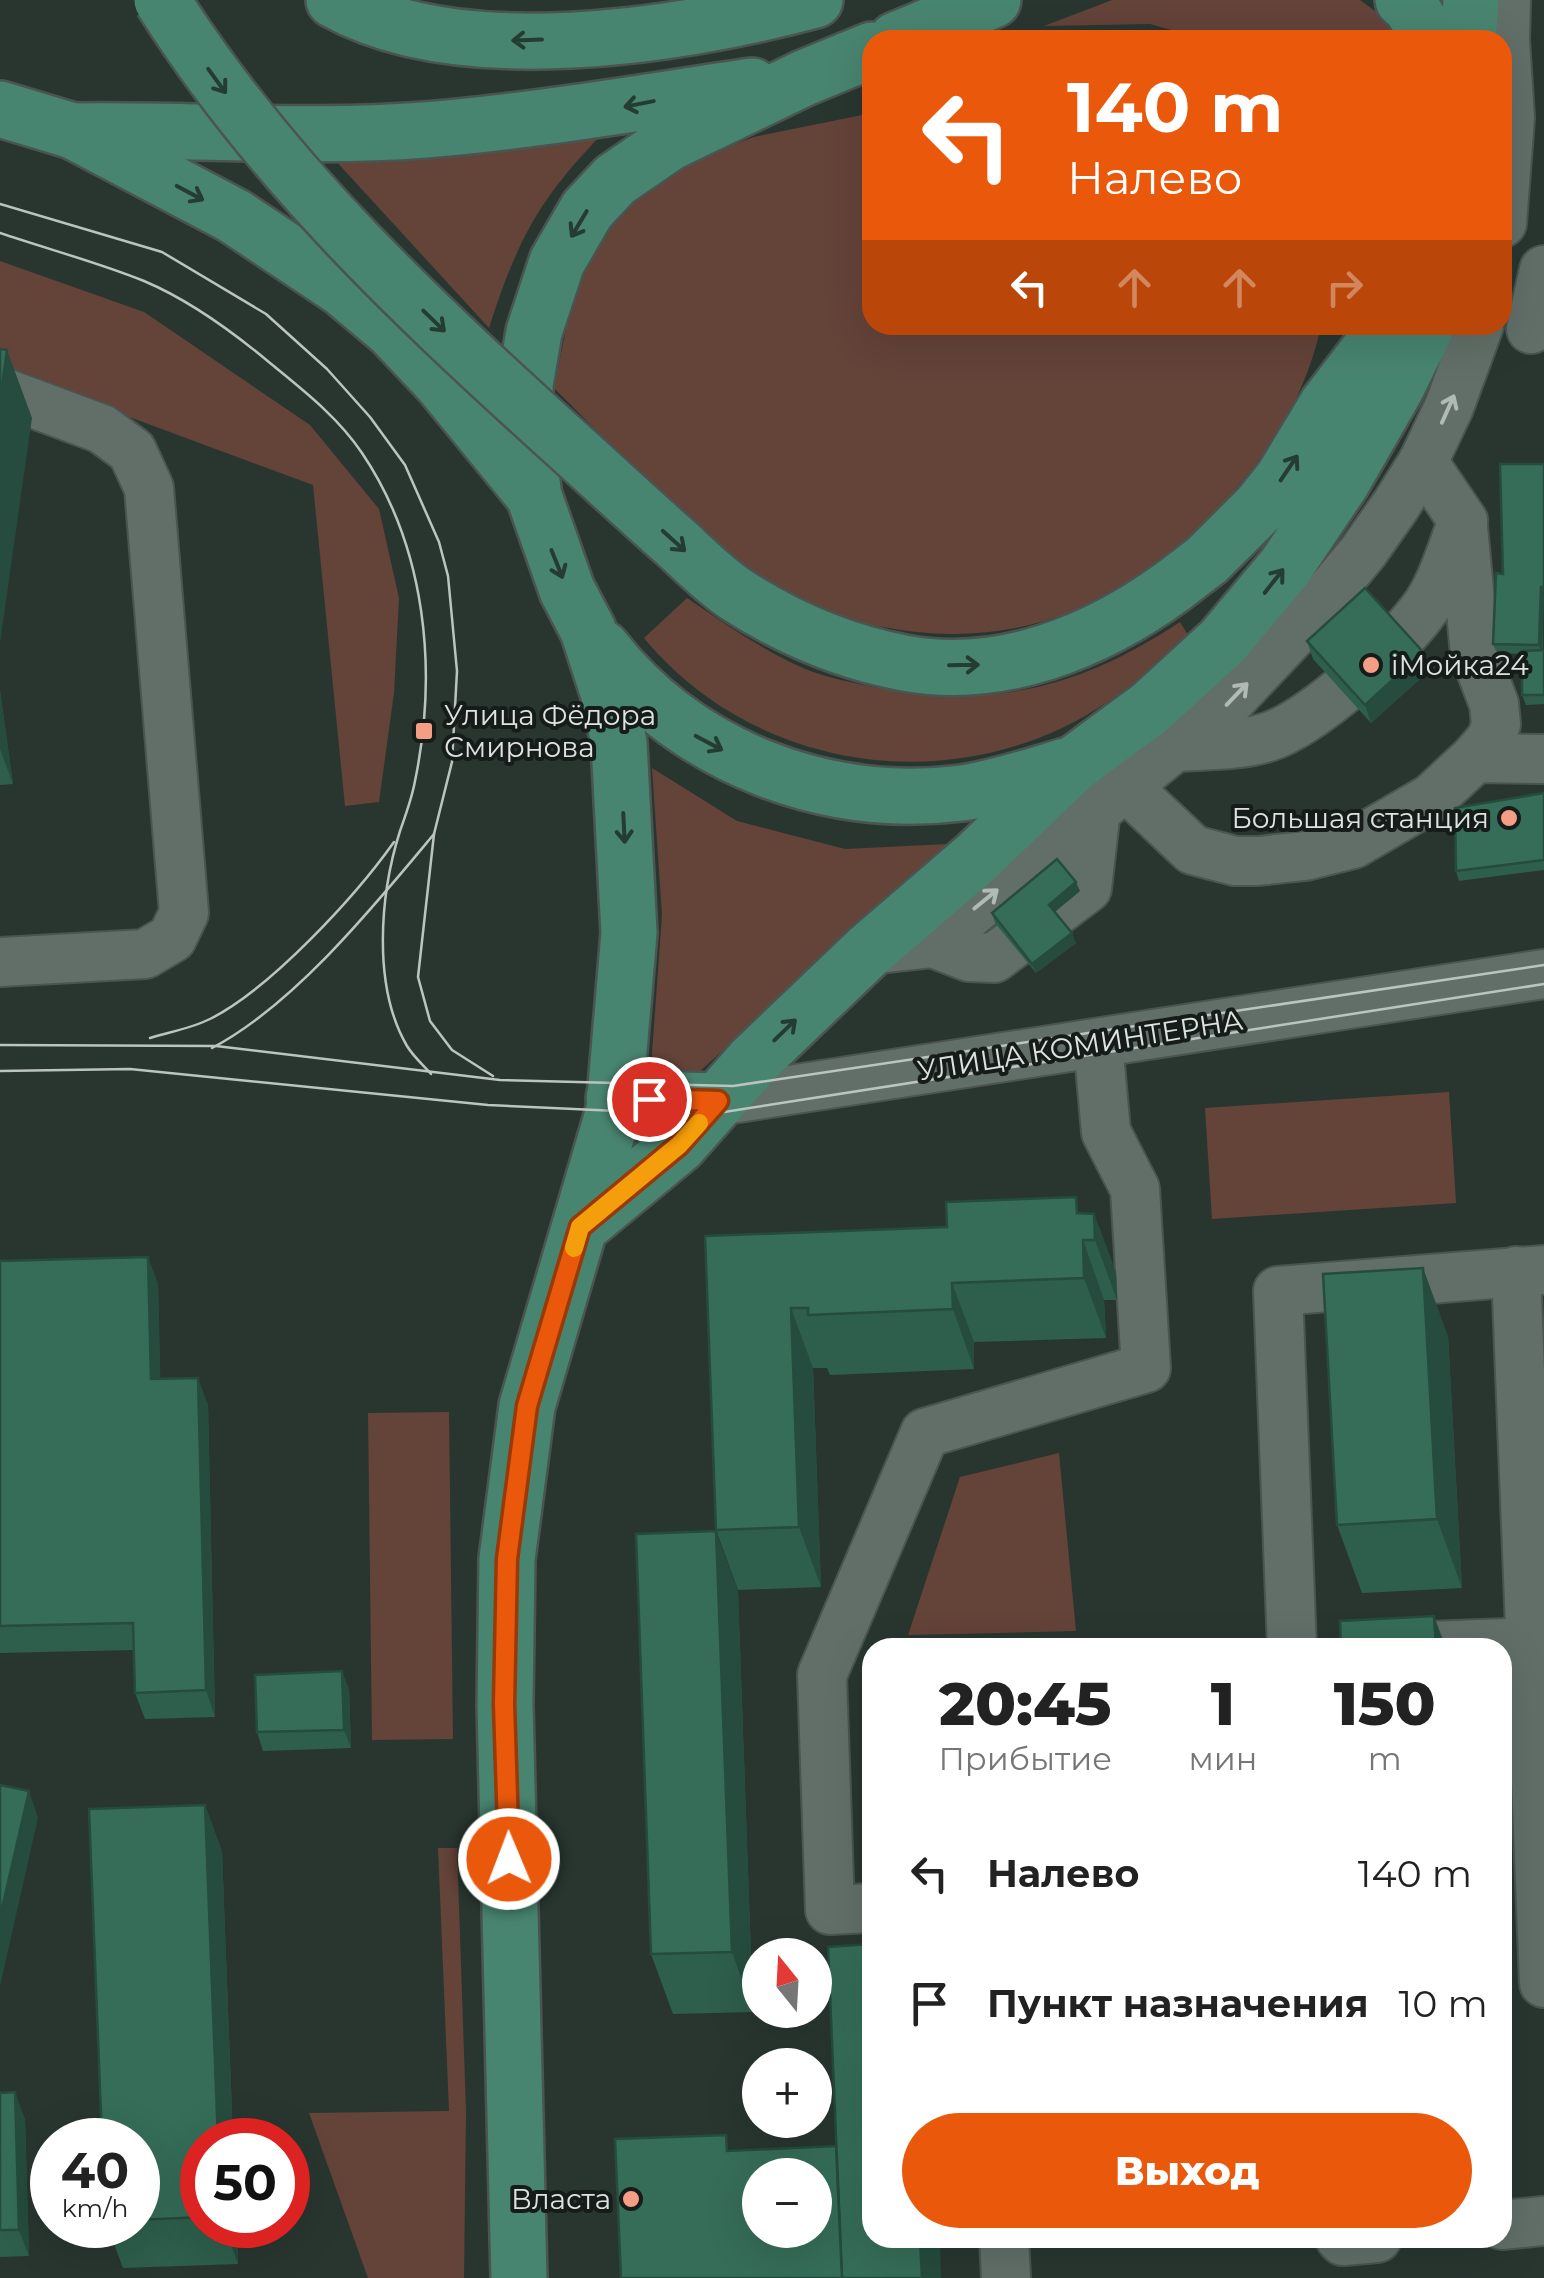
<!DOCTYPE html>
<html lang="ru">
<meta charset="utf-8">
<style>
body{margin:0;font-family:Montserrat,sans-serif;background:#f2f2f2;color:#222;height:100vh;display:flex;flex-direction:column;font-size:38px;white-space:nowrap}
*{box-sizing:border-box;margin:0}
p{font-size:32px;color:#767676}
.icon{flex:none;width:55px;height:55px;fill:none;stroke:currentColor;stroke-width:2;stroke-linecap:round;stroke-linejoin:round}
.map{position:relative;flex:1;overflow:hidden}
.drawer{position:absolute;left:862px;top:1638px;width:650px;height:610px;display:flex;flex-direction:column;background:#fff;border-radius:30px;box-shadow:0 10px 40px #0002}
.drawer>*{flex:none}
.banner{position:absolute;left:862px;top:30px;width:650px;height:305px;border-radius:30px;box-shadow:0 10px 40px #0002;background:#ea580c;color:#fff;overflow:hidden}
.needle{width:65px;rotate:342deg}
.fabs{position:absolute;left:742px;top:1938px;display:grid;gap:20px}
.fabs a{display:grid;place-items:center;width:90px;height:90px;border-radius:50%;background:#fff;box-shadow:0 10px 40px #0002;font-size:50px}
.speed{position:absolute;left:30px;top:2118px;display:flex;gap:20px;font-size:50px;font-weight:700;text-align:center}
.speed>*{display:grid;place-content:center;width:130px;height:130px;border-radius:50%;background:#fff;box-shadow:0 10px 40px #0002;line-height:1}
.speed small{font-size:25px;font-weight:400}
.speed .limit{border:15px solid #d22;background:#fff;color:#111}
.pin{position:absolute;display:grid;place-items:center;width:85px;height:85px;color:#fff;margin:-42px;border:5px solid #fff;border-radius:50%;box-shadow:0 2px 10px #0007}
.me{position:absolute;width:110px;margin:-55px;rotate:359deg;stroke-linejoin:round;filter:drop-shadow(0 0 8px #0008)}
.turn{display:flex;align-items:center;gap:35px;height:210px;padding:0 40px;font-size:45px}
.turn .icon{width:130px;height:130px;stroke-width:2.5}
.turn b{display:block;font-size:70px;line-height:85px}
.lanes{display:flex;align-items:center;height:95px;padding:0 40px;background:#0003;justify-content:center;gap:50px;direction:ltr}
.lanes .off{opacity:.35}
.eta{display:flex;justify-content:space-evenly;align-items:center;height:170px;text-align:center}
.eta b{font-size:60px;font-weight:800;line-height:70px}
.action{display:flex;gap:20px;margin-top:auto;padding:20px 40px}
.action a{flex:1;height:115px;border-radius:60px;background:#ea580c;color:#fff;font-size:40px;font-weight:800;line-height:115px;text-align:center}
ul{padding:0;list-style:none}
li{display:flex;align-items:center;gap:30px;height:130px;padding:0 40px}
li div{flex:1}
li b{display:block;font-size:38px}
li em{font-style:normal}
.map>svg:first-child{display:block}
.green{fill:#644339}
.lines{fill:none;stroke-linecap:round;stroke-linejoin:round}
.minor-casing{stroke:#4a5450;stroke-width:52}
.major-casing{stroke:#4a5450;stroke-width:60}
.minor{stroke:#626f69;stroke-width:48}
.major{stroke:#488570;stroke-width:55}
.tram{stroke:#bcc4c0;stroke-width:2.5}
.major-bridge-casing{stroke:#4a5450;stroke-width:60;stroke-linecap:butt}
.major-bridge{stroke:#488570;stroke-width:55}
.wall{fill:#2e5e4c}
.shaded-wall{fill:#254c3e}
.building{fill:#356d58;stroke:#254c3e;stroke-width:2.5;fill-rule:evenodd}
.oneway{stroke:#253c33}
.oneway2{stroke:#b1bab6}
.route-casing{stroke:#983908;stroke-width:25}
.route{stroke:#ea580c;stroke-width:18}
.slow{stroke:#f59e0b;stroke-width:18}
.poi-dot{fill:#f49e86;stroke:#161c19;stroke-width:4}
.labels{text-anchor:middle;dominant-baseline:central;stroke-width:8;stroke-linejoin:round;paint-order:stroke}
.poi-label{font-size:28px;fill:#dce3e0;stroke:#161c19;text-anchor:start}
.street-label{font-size:28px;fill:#dce3e0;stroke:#161c19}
</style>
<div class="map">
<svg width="1544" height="2278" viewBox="0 0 1544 2278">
<rect width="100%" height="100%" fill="#293630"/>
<g class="green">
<polygon points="1112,0 1360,0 1375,11 1402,40 1207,40 1150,24 1044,26"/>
<path d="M872 113V325H1321C1308 391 1269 454 1224 502 1140 592 1042 645 916 632 885 628 850 622 821 609 714 561 636 469 554 388L567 324 587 260 624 211 660 178 706 155 754 137Z"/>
<path d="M605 131C539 199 518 238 489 328L334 159Z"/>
<polygon points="0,261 144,312 310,425 379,509 399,598 394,693 379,802 345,806 313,485 0,369"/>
<path d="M687 598C721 621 755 645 792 663 818 676 845 681 873 687 992 710 1080 688 1180 622L1188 635C1150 672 1109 706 1060 729 917 795 744 759 644 638Z"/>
<polygon points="652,768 737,821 845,849 948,844 696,1075 651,1067 662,915"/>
<polygon points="1449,1092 1456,1203 1212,1219 1205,1108"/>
<polygon points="449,1412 453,1739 372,1740 368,1413"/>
<polygon points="1059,1453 1076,1631 908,1635 960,1477"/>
<polygon points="438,1848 457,1848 466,2111 464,2278 368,2278 309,2113 449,2111"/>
</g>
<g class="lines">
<defs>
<g id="minor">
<polyline points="1502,223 1510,118 1505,40 1506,0"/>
<polyline points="1531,329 1544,270"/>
<polyline points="0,391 102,429 132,451 149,488 184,913 172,938 145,954 0,962"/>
<polyline points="1463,527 1475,654 1494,704 1496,724 1492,738 1475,758"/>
<path d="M1177 747C1207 745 1239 746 1268 737 1312 723 1394 649 1422 612 1442 587 1451 550 1463 521L1423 462"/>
<polyline points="1124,785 1193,850 1235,861 1258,861 1305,856 1353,844 1432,798 1475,758 1544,759"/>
<polyline points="933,943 969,957 994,958 1087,888 1096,809"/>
<polyline points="869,950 933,943 1226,705 1309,617 1363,552 1396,505 1423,462 1449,407 1479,325"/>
<polyline points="718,1101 1544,974"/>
<polyline points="1516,1271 1544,1983"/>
<polyline points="1292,1648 1278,1291 1544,1270"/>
<polyline points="1375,1648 1530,1642"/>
<polyline points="872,1908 830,1910 822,1675 925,1433 1146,1368 1135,1189 1106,1132 1098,1043"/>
<polyline points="1502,2225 1544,2221"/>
<polyline points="1004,2238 1006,2278"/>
<polyline points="1340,2238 1343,2241 1377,2238"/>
</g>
<g id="major">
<path d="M334 0C461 71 680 36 815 0"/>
<polyline points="1403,0 1411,7 1431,40"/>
<polyline points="896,40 993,0"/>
<polyline points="1468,40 1471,0"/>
<polyline points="0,109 73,131 234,216 342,288 392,330 442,383 531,492"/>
<path d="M73 131C191 129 308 139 425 130 535 121 643 102 752 86"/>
<polyline points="1173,586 1207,560 1260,507 1283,478 1327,405 1388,325"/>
<path d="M602 648C687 757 825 810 962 793 997 788 1032 776 1066 766"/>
<polyline points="614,1098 718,1101"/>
<polyline points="580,1227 679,1145 754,1060 869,950 977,857 1074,764 1150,708 1223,641 1285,567 1342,482 1396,388 1427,325"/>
<polyline points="519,2278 505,1704 507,1559 527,1406 614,1110 629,933 619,743 609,695 588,630 567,590 534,496 525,431 525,385 534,332 557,262 587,210 615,180 669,143 804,78 872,50"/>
</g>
</defs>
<use href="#minor" class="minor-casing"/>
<use href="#major" class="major-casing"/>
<use href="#minor" class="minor"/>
<use href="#major" class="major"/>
<g class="tram">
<polyline points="0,204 162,252 266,314 327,369 370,417 405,465 439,542 448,576 457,671 452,762 434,834 418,977 430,1021 452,1050 493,1076"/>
<path d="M0 233C47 249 97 262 144 281 189 300 233 332 270 363 303 390 338 417 362 453 426 548 438 670 415 781 412 798 406 814 400 831 380 894 372 986 407 1046 413 1056 423 1065 431 1074"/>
<path d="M150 1038C170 1032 192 1028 210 1019 270 989 355 897 394 842"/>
<polyline points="0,1045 216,1046 500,1080 733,1086 1544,965"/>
<path d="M212 1048C294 1005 375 905 434 834"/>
<polyline points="0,1071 130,1069 488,1105 705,1115 1544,984"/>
</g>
<defs>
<path id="major-bridge" d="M162 0C273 176 426 317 579 455 611 484 642 513 674 541 695 560 714 580 737 595 788 628 845 652 904 663 1001 681 1096 642 1173 586"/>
</defs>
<use href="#major-bridge" class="major-bridge-casing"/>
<use href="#major-bridge" class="major-bridge"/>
</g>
<g class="wall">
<polygon points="1544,464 1543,650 1544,650 1544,704 1526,705 1522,695 1522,654 1497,653 1493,644 1503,574"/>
<polygon points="1307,641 1423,652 1430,670 1371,723 1313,659"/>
<polygon points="0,691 13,784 0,785"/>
<polygon points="1544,793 1544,870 1459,881 1456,871"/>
<polygon points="1080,891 1055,912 1076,943 1036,973 995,923 992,913"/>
<polygon points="1082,1214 1094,1214 1116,1273 1117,1300 1104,1300 1106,1338 974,1342 974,1369 830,1375 827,1368 813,1368 821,1587 738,1590 716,1530 705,1236 947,1227"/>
<polygon points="0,1261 158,1284 160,1379 208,1405 215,1717 145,1719 135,1693 134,1650 0,1653"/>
<polygon points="1448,1336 1462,1588 1362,1593 1337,1525"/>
<polygon points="738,1591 753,2012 673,2014 651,1954"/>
<polygon points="349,1689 351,1748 263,1751 257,1732"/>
<polygon points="205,1805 222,1852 233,2140 202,2140 202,2225 237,2225 238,2264 123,2268 107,2225 138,2225 138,2140"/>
<polygon points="0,2093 25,2119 29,2256 0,2257"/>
</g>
<g class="shaded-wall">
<polygon points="7,350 32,418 0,643 0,400"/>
<polygon points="1541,587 1544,596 1542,654 1539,645"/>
<polygon points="1423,652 1430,670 1371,723 1365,705"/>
<polygon points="0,691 13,784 0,749"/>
<polygon points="1076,882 1080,891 1052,914 1049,905"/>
<polygon points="1072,933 1076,943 1036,973 1032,964"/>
<polygon points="1094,1214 1116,1273 1117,1300 1095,1240"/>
<polygon points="1083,1240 1104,1300 1106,1338 1084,1278"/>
<polygon points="148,1257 158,1284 161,1406 151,1379"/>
<polygon points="1423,1268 1448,1336 1462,1588 1437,1519"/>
<polygon points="952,1283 974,1342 974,1369 953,1309"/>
<polygon points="791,1308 813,1368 821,1587 799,1527"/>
<polygon points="198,1378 208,1405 215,1717 206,1690"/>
<polygon points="716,1531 738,1591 753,2012 732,1952"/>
<polygon points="1434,1616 1446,1648 1436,1648"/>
<polygon points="342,1671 349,1689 351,1748 344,1730"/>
<polygon points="29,1791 38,1818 0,1986 0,1917"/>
<polygon points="205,1805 222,1852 233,2140 218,2140"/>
<polygon points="15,2092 25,2119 29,2256 19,2230"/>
<polygon points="224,2225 237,2225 238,2264"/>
<polygon points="920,2238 940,2238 941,2278 922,2278"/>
</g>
<g class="building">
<polygon points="0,349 7,350 0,400"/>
<polygon points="1500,464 1544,464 1544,587 1541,587 1539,645 1493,644 1496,573 1503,574"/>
<polygon points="1365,588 1423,652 1365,705 1307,641"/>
<polygon points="1544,650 1544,695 1522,695 1522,651"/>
<polygon points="1544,793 1544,860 1456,871 1455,808"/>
<polygon points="1057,859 1076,882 1049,905 1072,933 1032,964 992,913"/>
<polygon points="1076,1197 1077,1213 1094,1214 1095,1240 1083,1240 1084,1278 952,1283 953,1309 808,1315 808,1308 791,1308 799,1527 716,1530 705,1236 947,1227 946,1202"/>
<polygon points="148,1257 151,1379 198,1378 206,1690 135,1693 133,1623 0,1626 0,1261"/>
<polygon points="1423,1268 1437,1519 1337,1525 1323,1274"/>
<polygon points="716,1531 732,1952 651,1954 636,1534"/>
<polygon points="1434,1616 1436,1648 1341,1648 1340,1621"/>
<polygon points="342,1671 344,1730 257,1732 255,1675"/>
<polygon points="0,1785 29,1791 0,1917"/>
<polygon points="205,1805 218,2140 202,2140 202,2217 138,2220 138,2140 102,2140 89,1809"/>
<polygon points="872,1944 872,2238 920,2238 922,2278 842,2278 828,1947"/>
<polygon points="15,2092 19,2230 0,2230 0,2093"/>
<path d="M726 2135 727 2151 836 2146 842 2278H621L615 2139ZM760 2175H815V2230H760Z"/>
</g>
<defs><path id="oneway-shaft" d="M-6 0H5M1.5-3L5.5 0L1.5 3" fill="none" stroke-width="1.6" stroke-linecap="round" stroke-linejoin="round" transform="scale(2.5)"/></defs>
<g class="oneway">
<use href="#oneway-shaft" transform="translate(527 40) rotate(178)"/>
<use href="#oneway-shaft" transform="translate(217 81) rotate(54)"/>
<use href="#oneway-shaft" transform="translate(639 104) rotate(169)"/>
<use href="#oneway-shaft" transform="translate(190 193) rotate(28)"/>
<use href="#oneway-shaft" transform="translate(579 224) rotate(121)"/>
<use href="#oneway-shaft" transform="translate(434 321) rotate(44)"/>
<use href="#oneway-shaft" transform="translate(1289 468) rotate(-56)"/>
<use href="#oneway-shaft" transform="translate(674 541) rotate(42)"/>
<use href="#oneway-shaft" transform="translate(557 564) rotate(68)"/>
<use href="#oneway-shaft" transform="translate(1274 581) rotate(-52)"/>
<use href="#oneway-shaft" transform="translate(964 665) rotate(-1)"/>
<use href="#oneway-shaft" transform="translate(709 743) rotate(28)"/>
<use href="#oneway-shaft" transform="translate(624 828) rotate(87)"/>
<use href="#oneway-shaft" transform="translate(785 1030) rotate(-44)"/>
</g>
<g class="oneway2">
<use href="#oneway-shaft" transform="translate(1448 409) rotate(-66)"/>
<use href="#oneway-shaft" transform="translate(1237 694) rotate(-46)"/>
<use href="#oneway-shaft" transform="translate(986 899) rotate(-39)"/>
</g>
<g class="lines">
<defs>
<polyline id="route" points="509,1859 504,1704 507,1559 527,1406 580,1227 679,1145 718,1101 649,1099"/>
</defs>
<use href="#route" class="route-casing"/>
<use href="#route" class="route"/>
<polyline class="slow" points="574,1248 580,1227 679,1145 699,1123"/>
</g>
<g class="poi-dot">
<circle cx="1371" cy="665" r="10"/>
<rect x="414" y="721" width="20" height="20" rx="5"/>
<circle cx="1509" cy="818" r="10"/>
<circle cx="631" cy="2199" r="10"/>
</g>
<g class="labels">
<g class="poi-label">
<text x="1391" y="665">iМойка24</text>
<text x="444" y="715">Улица Фёдора<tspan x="444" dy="32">Смирнова</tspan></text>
<text x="1489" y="818" text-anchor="end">Большая станция</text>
<text x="611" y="2199" text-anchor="end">Власта</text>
</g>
<g class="street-label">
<text transform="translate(1080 1045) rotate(-9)">УЛИЦА КОМИНТЕРНА</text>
</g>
</g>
</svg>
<div class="fabs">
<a><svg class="needle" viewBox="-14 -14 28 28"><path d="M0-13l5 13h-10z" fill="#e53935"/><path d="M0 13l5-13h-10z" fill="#767676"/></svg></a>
<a>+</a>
<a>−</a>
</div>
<div class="speed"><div>40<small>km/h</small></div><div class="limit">50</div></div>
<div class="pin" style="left:649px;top:1099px;background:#d93025"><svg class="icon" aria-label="arrive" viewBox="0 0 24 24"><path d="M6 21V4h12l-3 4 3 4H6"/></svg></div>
<svg class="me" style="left:509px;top:1859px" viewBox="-20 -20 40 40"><circle r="17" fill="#ea580c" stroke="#fff" stroke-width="3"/><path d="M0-11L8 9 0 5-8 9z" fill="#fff"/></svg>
<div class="banner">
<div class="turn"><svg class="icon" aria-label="left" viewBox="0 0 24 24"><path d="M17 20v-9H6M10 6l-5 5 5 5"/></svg><div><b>140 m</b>Налево</div></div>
<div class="lanes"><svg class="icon" aria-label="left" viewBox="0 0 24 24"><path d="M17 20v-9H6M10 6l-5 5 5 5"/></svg><svg class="icon off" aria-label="ahead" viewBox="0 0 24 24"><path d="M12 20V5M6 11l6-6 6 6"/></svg><svg class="icon off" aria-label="ahead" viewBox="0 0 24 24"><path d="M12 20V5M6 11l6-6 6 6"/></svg><svg class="icon off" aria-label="right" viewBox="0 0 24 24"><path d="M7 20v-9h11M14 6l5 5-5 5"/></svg></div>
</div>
<section class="drawer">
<div class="eta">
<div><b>20:45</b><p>Прибытие</p></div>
<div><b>1</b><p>мин</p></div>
<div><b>150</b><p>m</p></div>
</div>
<ul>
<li><svg class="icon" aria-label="left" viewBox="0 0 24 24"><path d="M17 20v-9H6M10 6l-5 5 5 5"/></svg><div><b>Налево</b></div><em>140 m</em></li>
<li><svg class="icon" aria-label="arrive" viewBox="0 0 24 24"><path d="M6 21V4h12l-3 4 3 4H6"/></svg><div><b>Пункт назначения</b></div><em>10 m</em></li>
</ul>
<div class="action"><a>Выход</a></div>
</section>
</div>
